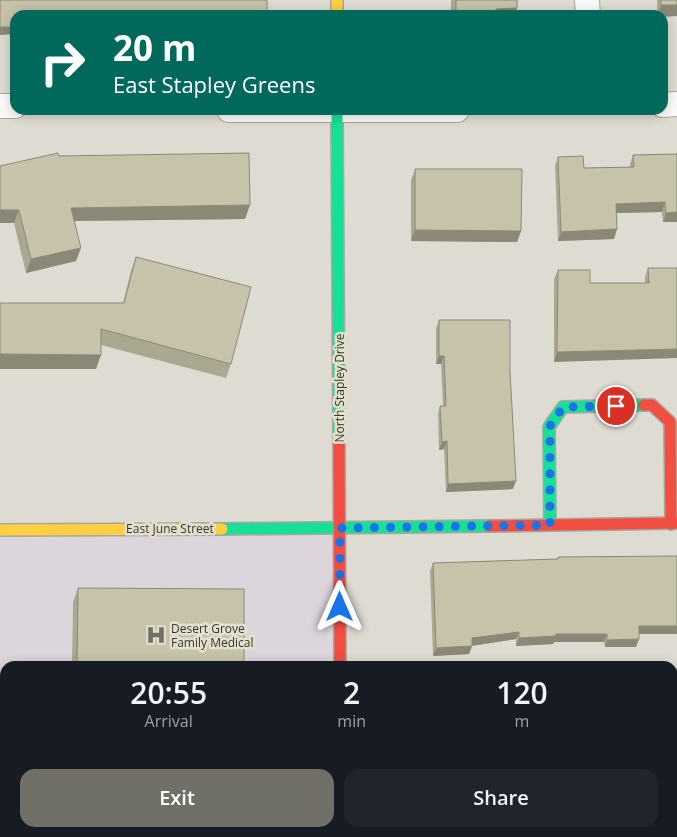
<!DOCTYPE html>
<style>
body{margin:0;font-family:"Open Sans",sans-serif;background:#20242c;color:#f1f3f6;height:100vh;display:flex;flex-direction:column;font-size:19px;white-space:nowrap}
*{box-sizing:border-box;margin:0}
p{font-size:16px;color:#9ea1a6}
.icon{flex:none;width:28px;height:28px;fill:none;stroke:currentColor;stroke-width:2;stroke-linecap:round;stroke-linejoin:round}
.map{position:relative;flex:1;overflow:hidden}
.sheet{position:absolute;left:0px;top:661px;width:678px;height:176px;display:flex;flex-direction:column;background:#171b24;border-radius:15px 15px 0 0;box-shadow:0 2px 12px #0003}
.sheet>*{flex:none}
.banner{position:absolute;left:10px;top:10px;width:658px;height:105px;border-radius:15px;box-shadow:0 2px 12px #0003;background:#00695c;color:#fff;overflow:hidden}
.pin{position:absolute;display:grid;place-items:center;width:42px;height:42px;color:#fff;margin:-21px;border:2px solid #fff;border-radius:50%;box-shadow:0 1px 5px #0007}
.me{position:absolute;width:55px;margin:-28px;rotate:0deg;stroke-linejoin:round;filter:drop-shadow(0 0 4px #0008)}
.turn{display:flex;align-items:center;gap:18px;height:105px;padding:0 20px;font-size:22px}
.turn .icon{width:65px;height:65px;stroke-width:2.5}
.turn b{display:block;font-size:35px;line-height:42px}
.eta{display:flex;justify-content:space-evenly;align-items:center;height:85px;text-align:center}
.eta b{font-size:30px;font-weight:600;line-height:35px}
.primary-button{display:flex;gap:10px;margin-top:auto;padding:10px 20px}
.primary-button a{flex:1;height:58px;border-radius:15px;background:#717068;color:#fff;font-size:20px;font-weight:600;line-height:58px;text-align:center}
.primary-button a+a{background:#20242c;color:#f1f3f6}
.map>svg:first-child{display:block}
.commercial{fill:#ddd5dc}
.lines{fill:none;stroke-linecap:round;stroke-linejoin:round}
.street-casing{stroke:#a8a69e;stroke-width:26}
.fast-casing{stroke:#a8a69e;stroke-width:14}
.slow-casing{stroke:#a8a69e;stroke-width:14}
.jam-casing{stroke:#a8a69e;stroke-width:14}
.street{stroke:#fafaf8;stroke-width:24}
.fast{stroke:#16e098;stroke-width:11}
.slow{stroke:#ffcf43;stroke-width:11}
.jam{stroke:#f24e42;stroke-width:11}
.wall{fill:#aba892}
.shaded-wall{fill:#8b8877}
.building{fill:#c7c3aa;stroke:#8b8877}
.route{stroke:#1a73e8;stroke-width:9;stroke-dasharray:0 16.2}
.labels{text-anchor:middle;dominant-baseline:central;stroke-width:5;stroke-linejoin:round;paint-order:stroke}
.street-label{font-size:12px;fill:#37362f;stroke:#e3e0cd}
.poi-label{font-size:12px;fill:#37362f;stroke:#e3e0cd;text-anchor:start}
</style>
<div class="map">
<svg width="677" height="837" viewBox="0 0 677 837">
<rect width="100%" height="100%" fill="#dedcd2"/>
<polygon class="commercial" points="339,529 340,666 5,666 5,832 341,832 341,837 0,837 0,530"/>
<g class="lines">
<defs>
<g id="street">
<polyline points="587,0 588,15"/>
<polyline points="662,105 677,104"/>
<polyline points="0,106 15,106"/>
<polyline points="229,110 457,110"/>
</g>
<g id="fast">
<polyline points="337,110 339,443"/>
<polyline points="550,525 549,427 563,407 644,405"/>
<polyline points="222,529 489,526"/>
<polyline points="341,832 341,837"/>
</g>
<g id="slow">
<polyline points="337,0 337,15"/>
<polyline points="0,530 222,529"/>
</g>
<g id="jam">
<polyline points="644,405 652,405 670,422 671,524"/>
<polyline points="339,443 340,666"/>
<polyline points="489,526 677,523"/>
</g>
</defs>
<use href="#street" class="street-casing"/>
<use href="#fast" class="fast-casing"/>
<use href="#slow" class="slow-casing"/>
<use href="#jam" class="jam-casing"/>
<use href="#street" class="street"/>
<use href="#fast" class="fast"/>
<use href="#slow" class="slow"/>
<use href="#jam" class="jam"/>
</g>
<g class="wall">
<polygon points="451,0 517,0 515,15 440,15 441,11 451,11"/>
<polygon points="657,0 677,0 662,15 657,15"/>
<polygon points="677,154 677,222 663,222 662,212 616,213 614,239 558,241 555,166 558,157 584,168 630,167 630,164 633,155"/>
<polygon points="59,156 245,219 74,221 76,261 26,273 14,223 0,223"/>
<polygon points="415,169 521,231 517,242 411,241 411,180"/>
<polygon points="136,257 231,364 226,378 101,345 96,369 0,369 0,303 123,303 131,271"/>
<polygon points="648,268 677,268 554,362 554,279 558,270 590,283 645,283 645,277"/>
<polygon points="439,320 510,371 513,489 446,492 444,449 439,450 438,414 440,406 443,406 441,364 436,364 436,328"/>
<polygon points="558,557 639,634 639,639 636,647 605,647 604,642 554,642 553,644 516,646 516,639 472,646 469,654 433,656 430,571 433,563 557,559"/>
<polygon points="78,588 244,666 72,666 73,602"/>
<polygon points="519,832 576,832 576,837 518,837"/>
</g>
<g class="shaded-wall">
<polygon points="661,5 677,5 677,16 662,17 662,15 658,15"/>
<polygon points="517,8 515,15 493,15 496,9"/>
<polygon points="0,27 15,27 15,34 0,35"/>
<polygon points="665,202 662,212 613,213 616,204"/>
<polygon points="250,205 245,219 66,221 71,208"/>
<polygon points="0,210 19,210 14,223 0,223"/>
<polygon points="677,212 677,222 663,222 666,213"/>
<polygon points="617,229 614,239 558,241 561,232"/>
<polygon points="415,230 521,231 517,242 411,241"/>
<polygon points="81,248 76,261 26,273 31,259"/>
<polygon points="677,349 677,358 554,362 557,352"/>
<polygon points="0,354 101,355 96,369 0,369"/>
<polygon points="439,356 444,356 441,364 436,364"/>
<polygon points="447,441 444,449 439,450 442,442"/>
<polygon points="516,481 513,489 446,492 448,484"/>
<polygon points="639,626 677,626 677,634 636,634"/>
<polygon points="519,632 516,639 470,646 472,646 469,654 433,656 436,648 472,638"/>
<polygon points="556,634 607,634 604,642 554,642 553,644 516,646 519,638"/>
<polygon points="639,639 636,647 605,647 607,640"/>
</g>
<g class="building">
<polygon points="0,0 267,0 267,15 15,15 15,27 0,27"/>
<polygon points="456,0 517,0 517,8 496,9 496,15 441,15 441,11 456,11"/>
<rect x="661" y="0" width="16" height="5"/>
<polygon points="58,153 59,156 249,153 250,205 71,208 81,248 31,259 19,210 0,210 0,166"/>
<polygon points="677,154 677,212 666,213 665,202 616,204 617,229 561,232 558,157 583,156 584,168 634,167 633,155"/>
<polygon points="415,169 522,169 521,231 415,230"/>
<polygon points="136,257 251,287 231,364 101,329 101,355 0,354 0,303 124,303"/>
<polygon points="648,268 677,268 677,349 557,352 558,270 590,270 590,283 649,283"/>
<polygon points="439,320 510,320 510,371 516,481 448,484 447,441 442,442 440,406 446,406 444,356 439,356"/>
<polygon points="677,556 677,626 639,626 639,639 607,640 607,634 556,634 556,636 519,638 519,632 472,638 472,646 436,648 433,563 558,559 558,557"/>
<polygon points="78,588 244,589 244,666 77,666"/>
<rect x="522" y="832" width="54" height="5"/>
</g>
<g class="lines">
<polyline class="route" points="340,607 340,528 550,525 550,426 563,407 616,406"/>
</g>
<defs>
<symbol id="hospital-bare" viewBox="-9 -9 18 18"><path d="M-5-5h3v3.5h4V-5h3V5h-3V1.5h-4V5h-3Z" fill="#717068" stroke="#e3e0cd" stroke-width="2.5" paint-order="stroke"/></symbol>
</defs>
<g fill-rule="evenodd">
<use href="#hospital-bare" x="142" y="621" width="28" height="28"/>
</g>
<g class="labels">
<g class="street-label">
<text transform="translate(339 388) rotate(-90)">North Stapley Drive</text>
<text x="170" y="528">East June Street</text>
</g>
<g class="poi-label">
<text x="171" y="628">Desert Grove<tspan x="171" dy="14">Family Medical</tspan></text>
</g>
</g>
</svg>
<div class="pin" style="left:616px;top:406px;background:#d93025"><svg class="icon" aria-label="arrive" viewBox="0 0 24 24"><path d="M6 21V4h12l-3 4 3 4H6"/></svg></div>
<svg class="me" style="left:340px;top:607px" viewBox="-20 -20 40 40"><path d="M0-17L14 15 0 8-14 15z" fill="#1a73e8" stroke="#fff" stroke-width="4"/></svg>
<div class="banner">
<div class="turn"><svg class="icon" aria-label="right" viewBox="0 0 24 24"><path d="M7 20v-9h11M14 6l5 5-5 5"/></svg><div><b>20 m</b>East Stapley Greens</div></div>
</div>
<section class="sheet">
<div class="eta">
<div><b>20:55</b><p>Arrival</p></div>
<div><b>2</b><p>min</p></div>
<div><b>120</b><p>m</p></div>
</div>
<div class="primary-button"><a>Exit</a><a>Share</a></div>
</section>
</div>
